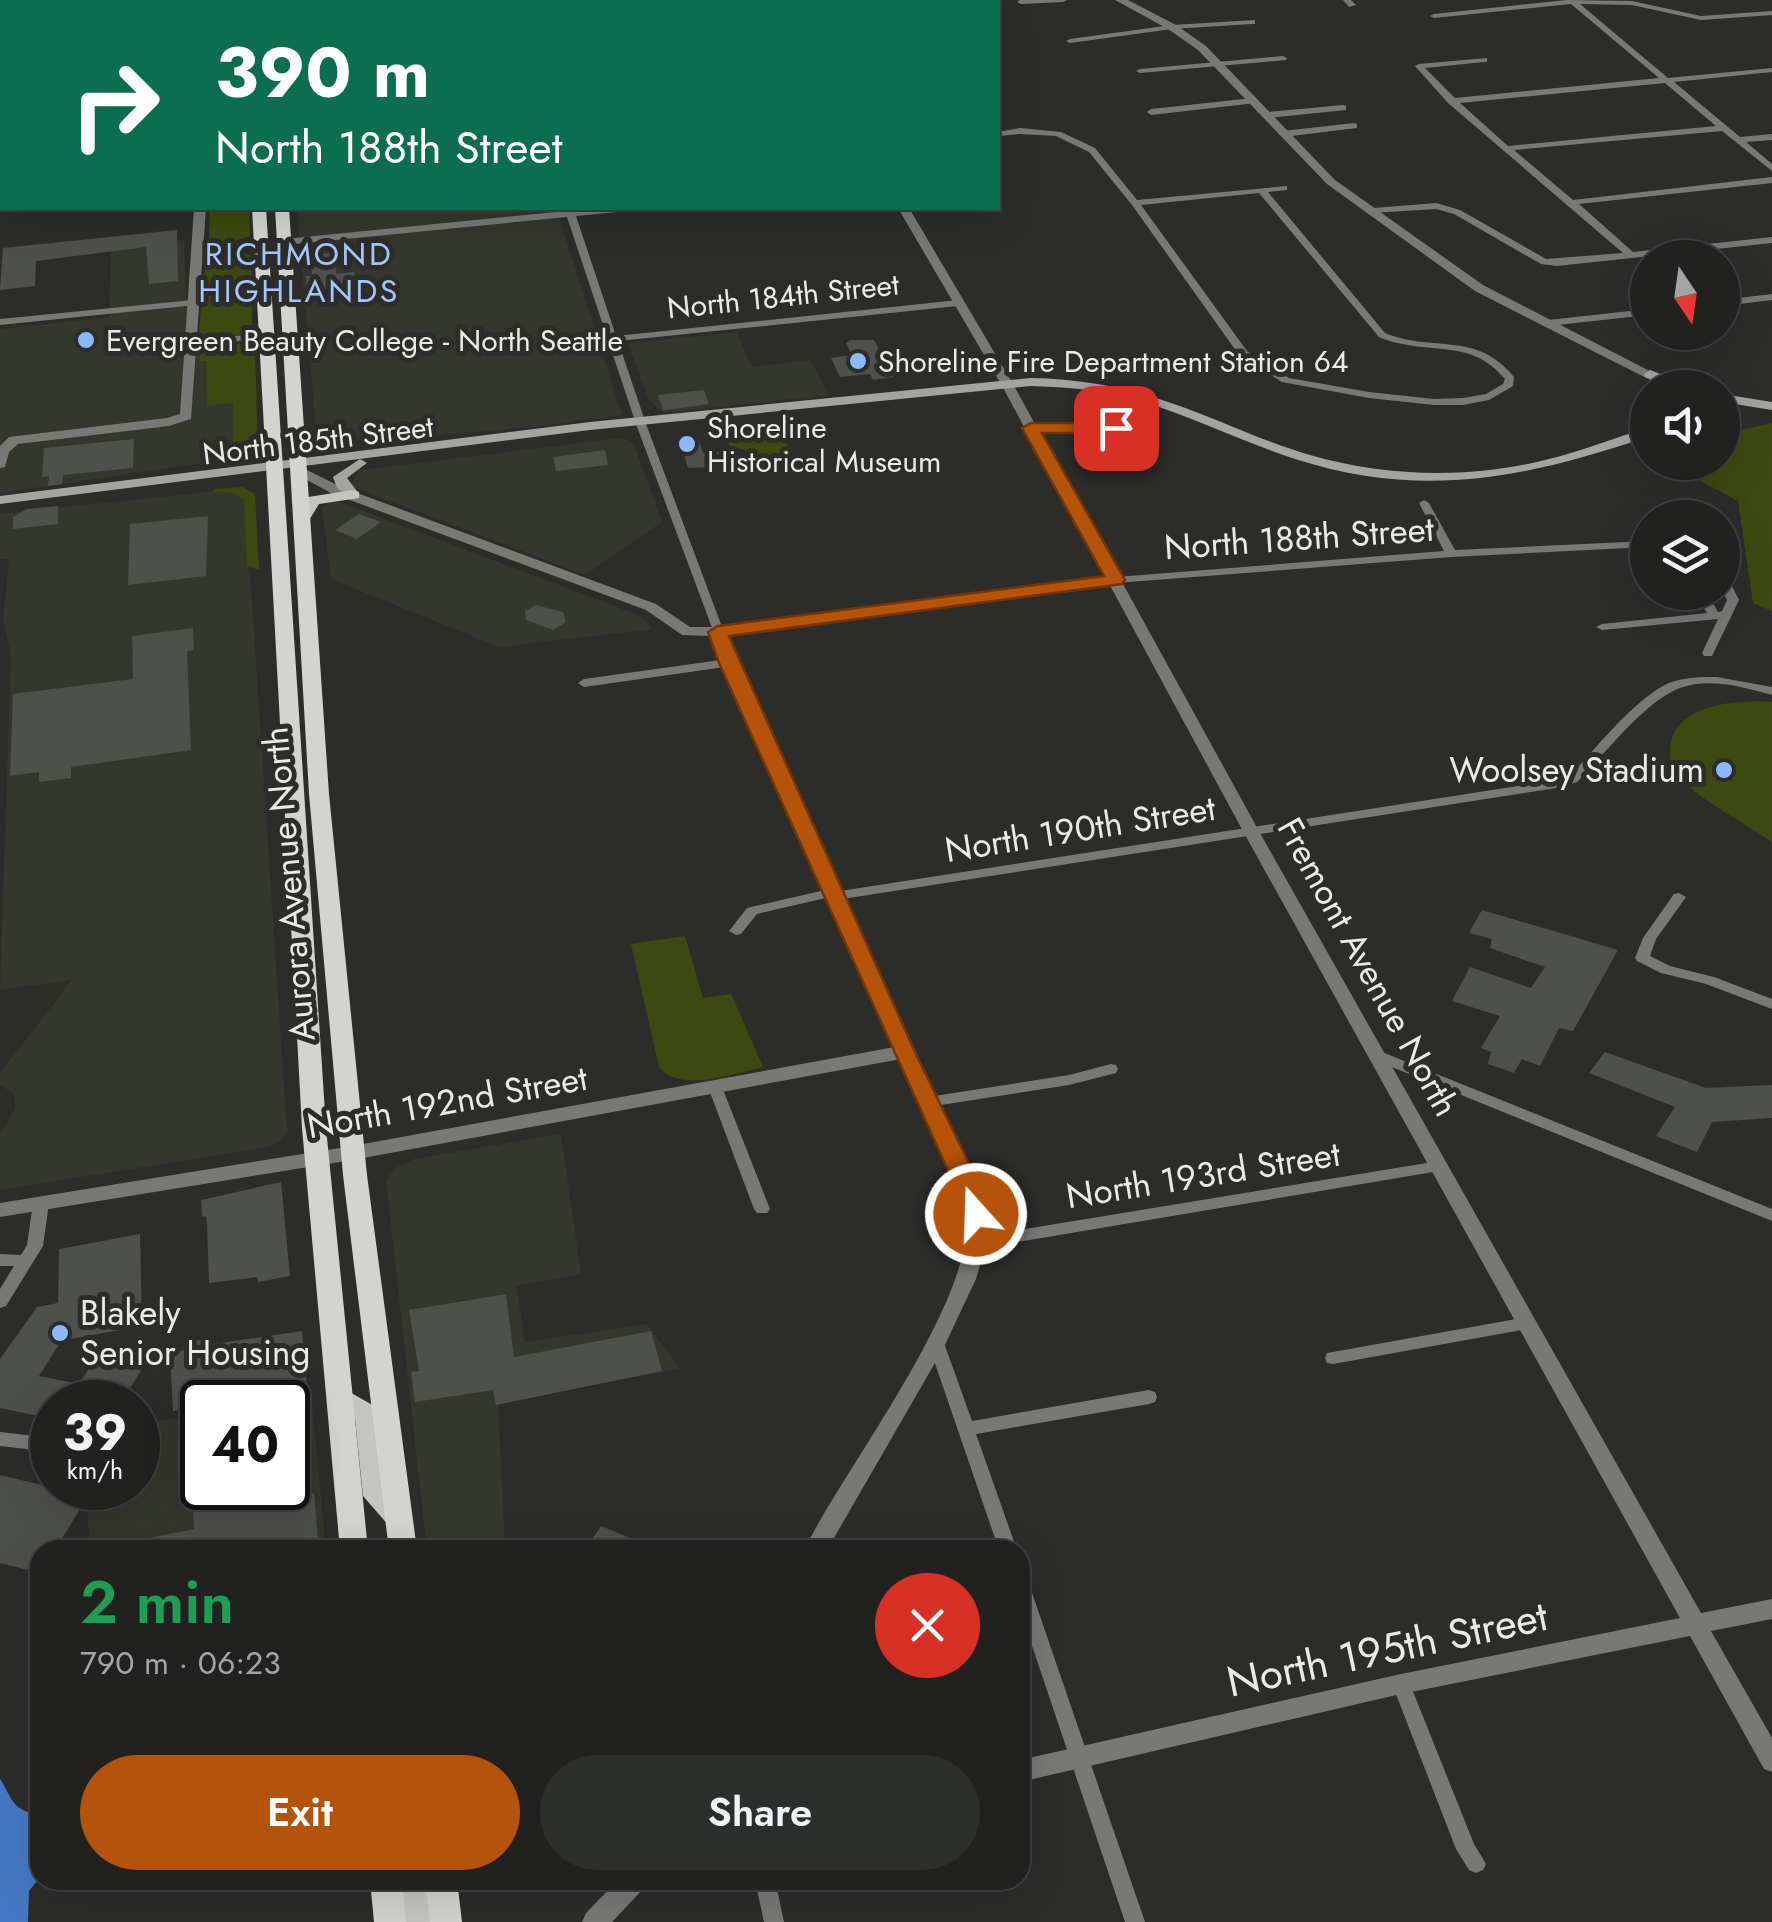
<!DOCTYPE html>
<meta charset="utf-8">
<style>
body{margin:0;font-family:Jost,sans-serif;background:#2d2f2d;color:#f1f3f6;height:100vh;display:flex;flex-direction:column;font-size:38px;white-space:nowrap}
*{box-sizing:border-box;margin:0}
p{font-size:32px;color:#a2a4a5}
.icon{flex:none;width:55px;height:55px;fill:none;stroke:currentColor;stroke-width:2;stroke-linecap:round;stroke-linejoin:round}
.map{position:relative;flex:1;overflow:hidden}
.sheet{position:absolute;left:30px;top:1540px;width:1000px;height:350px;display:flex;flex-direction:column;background:#212220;border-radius:30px;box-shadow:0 10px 40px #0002,0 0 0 2px #3e3f3e}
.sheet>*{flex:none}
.banner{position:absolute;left:0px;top:0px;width:1000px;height:210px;box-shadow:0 10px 40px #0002,0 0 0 2px #3e3f3e;background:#0b6e4f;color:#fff;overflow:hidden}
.needle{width:65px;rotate:167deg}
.tools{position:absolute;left:1630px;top:240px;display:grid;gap:20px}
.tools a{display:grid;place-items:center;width:110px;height:110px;border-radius:50%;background:#212220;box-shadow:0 10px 40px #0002,0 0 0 2px #3e3f3e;font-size:50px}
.speed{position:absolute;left:30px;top:1380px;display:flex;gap:20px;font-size:50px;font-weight:700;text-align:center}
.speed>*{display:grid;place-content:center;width:130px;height:130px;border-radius:50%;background:#212220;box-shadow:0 10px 40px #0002,0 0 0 2px #3e3f3e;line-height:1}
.speed small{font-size:25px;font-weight:400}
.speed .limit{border:5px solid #111;border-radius:15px;background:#fff;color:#111}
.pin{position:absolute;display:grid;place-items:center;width:85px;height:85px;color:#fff;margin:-42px;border-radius:20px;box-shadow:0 5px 15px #0006}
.me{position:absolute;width:110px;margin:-55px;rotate:340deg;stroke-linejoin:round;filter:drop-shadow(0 0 8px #0008)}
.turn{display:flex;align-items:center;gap:35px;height:210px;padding:0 50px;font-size:45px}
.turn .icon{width:130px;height:130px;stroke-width:2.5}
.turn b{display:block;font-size:70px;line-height:85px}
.round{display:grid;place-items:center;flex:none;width:105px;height:105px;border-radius:52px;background:#2d2f2d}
.headline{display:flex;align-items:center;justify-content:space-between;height:170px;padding:0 50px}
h1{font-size:60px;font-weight:600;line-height:75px;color:#1e9e55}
.button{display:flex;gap:20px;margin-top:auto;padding:20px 50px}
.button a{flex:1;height:115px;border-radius:60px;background:#b45309;color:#fff;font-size:40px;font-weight:600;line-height:115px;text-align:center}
.button a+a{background:#2d2f2d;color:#f1f3f6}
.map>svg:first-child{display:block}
.built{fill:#34372e}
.green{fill:#3d4a0f}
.water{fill:#4679c4}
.building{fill:#4e504c}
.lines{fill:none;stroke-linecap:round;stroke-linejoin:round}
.minor{fill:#787877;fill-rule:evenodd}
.tertiary{fill:#787877;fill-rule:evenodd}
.secondary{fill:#a3a3a1;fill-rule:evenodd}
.primary{fill:#c4c5c1;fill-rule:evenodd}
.trunk{fill:#d3d4d0;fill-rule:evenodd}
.route{fill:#b45309;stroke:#753606;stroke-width:2.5}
.poi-dot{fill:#8bb9fc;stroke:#2c2d2a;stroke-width:4}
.labels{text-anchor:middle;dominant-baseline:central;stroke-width:10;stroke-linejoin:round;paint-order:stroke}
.far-street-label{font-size:30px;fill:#eaebe9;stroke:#2c2d2a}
.far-poi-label{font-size:30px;fill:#eaebe9;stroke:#2c2d2a;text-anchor:start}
.far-neighbourhood-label{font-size:32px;letter-spacing:2.5px;fill:#a4c6f8;stroke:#2c2d2a}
.street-label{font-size:35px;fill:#eaebe9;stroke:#2c2d2a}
.poi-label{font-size:35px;fill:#eaebe9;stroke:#2c2d2a;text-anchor:end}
.near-street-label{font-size:42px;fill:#eaebe9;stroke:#2c2d2a}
</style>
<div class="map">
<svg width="1772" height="1922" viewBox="0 0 1772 1922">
<rect width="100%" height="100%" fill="#2c2d2a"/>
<g class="built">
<polygon points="297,208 556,208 622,415 535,427 320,445 317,442"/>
<polygon points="184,240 186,296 200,336 200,361 206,360 207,405 233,403 233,447 221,457 202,463 0,493 0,329 109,317 111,247"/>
<polygon points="737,332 751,367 810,360 830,395 664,413 649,400 628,343"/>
<polygon points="622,438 633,442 662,522 585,575 350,486 359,470"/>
<polygon points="217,491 237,491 245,497 287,1131 280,1142 268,1147 0,1190 0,1134 15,1108 14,1094 0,1085 0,1073 72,980 0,990 11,655 3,619 9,559 0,559 0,514"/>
<polygon points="334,500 641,616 653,629 499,647 331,579 322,508"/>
<polygon points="561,1134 581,1274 516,1286 525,1342 647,1324 680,1369 498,1402 505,1550 427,1550 386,1180 396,1168 414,1159"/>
<polygon points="311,1394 326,1550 76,1550 76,1543 89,1538 86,1488 138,1488 138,1430 155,1422 202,1413 202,1488 288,1488 288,1402 262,1402"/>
</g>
<g class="green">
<polygon points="210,208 249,208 250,236 229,243 209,241"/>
<polygon points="239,251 252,256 252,329 238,335 204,337 199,331 206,259 214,254"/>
<polygon points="242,344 255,350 258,451 233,447 233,403 207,406 206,361 199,361 201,350 206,348"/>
<polygon points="773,421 780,423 794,463 750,468 745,450 729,446 722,427"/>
<polygon points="1772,423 1772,611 1753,603 1738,501 1666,463 1722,462 1723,434"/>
<polygon points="242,487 255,494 259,570 247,566 244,499 234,493 214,492 213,489"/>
<path d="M1772 702V842C1745 823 1703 802 1681 779 1674 772 1669 761 1670 751 1672 703 1736 700 1772 702Z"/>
<path d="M685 936 703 998 731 994 763 1067C732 1073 682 1094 659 1067L631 944Z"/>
</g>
<path class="water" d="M0 1779C12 1797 12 1813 40 1813V1877L29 1891 28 1922H0Z"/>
<g class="building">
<polygon points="177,230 178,281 149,284 146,247 36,261 35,286 0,290 3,248"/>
<polygon points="335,253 336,274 354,272 355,288 307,293 306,276 312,276 310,255"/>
<polygon points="850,340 874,340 893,377 873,380 870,374 840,377 831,358 852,355 846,343"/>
<polygon points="704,390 709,404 674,409 663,410 658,395"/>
<polygon points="134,439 133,468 63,475 62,484 48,486 49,476 42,477 44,448"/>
<polygon points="698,439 703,453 731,450 737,466 688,468 680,441"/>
<polygon points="605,450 608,465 556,471 553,457"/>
<polygon points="58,506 58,524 13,529 13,517 27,509"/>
<polygon points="359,514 381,522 357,539 335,530"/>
<polygon points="208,516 206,576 128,585 130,524"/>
<polygon points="536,605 563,612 566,622 553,630 526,620 525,611"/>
<polygon points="193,628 194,650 187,651 191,750 71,767 71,778 39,782 39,772 10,776 13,694 133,679 132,636"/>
<polygon points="1482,910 1618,950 1573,1031 1559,1028 1540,1066 1522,1059 1514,1073 1488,1064 1491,1052 1481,1048 1500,1016 1452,1001 1470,967 1531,988 1545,967 1490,948 1492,939 1469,933"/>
<polygon points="1605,1052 1706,1088 1772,1085 1772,1118 1712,1122 1697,1152 1656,1136 1675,1107 1589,1073"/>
<polygon points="281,1182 290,1276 258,1282 257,1277 209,1283 207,1224 206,1216 202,1217 201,1200"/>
<polygon points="140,1234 142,1326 54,1342 60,1343 39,1376 79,1384 100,1351 147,1360 122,1402 52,1402 52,1419 0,1408 0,1359 37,1307 58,1303 59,1249"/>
<polygon points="506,1294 514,1357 651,1331 662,1371 496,1405 493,1390 415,1402 411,1372 419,1371 409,1310"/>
<polygon points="302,1331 307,1387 202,1402 202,1406 173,1411 170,1353 193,1348 193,1341 208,1339 208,1345"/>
<polygon points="297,1429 303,1495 314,1493 319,1550 121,1550 120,1544 194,1529 192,1488 288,1488 288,1430"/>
<polygon points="0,1475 88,1496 55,1550 40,1550 40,1573 0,1563"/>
<polygon points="601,1526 660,1550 585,1550"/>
</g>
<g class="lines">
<g class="minor">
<polygon points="493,0 501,0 502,2 494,2"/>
<polygon points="575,0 610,0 606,2 572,2"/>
<polygon points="1020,0 1067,0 1063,2 1021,4 1017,2"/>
<polygon points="1343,0 1351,0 1356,5 1349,7"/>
<path d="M1566 0 1632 1 1701 16 1772 11V15L1701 20 1632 5 1580 4 1668 78 1772 68V72L1674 82 1740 137 1772 134V140L1746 142 1772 164V171L1722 131 1514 150 1573 200 1772 177V183L1579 204 1633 252 1772 237V243L1557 266 1541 264 1454 214 1436 209 1371 213V209L1374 208 1436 203 1460 210 1546 259 1623 253 1448 103 1415 66 1419 64 1487 58V62H1484L1425 68 1455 98 1659 78 1571 4 1434 18 1430 16 1434 14ZM1665 83 1716 126 1508 146 1460 103Z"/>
<polygon points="1255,20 1255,24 1252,24 1172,29 1070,43 1066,41 1070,39 1172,25"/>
<rect x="0" y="51" width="2" height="5"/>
<polygon points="1283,56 1287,58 1286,60 1140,73 1136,71 1140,69"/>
<polygon points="1253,98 1257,101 1256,103 1151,115 1147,112 1151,109"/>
<polygon points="1343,105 1346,106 1346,110 1268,118 1264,115 1268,112"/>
<polygon points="1354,123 1357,124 1357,128 1283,137 1279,134 1283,131"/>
<path d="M1020 128 1061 132 1095 148 1137 200 1287 186V190L1268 192 1385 333C1434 353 1476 330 1514 377L1513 386 1489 400 1463 405H1434L1369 398 1282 382 1239 355 1132 205 1089 152 1056 136 1020 134 998 136V132ZM1259 193 1379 337C1426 357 1470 336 1505 379L1503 384 1486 394 1463 398 1434 399 1369 392 1289 378 1247 351 1141 205Z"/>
<polygon points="2,174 2,180 0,181 0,175"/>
<polygon points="564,208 573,208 574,211 633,208 628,211 576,216 616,336 958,300 963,303 958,306 618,341 646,424 722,627 1116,577 1444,551 1419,503 1424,500 1429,503 1455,550 1648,541 1648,547 1451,557 1116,583 714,633 636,424 567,217 285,245 280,242 285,239 566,211"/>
<polygon points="262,242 265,243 265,247 200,254 195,251 200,248"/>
<polygon points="1772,294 1772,300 1722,306 1722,300"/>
<polygon points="193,300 198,303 196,305 0,325 0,319"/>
<polygon points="1648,309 1648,315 1548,326 1543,323 1548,320"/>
<polygon points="264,333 267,334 267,338 188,347 183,344 188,341"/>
<polygon points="1031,425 1115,425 1120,428 1115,431 1027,430 1026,428"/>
<polygon points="1722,575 1728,578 1739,600 1712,656 1704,656 1702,653 1718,619 1602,630 1596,627 1602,624 1707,613 1699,600 1699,592 1711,592 1711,600 1718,612 1722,611 1727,600 1722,590"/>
<polygon points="728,659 732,660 734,663 732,666 584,687 578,683 584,679"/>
<path d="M1717 677 1772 687V695C1744 687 1709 677 1680 688 1645 701 1604 755 1577 782L1563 787 836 900 830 897 757 914 741 934 736 935 729 931 747 908 834 888 840 891 1557 780 1569 776C1596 749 1635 698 1669 683 1685 677 1701 677 1717 677Z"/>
<polygon points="1679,893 1686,897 1656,939 1650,956 1670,966 1714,977 1772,999 1772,1009 1706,984 1661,973 1637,961 1635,958 1643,938 1674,894"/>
<polygon points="1377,1050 1772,1209 1772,1221 1372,1059 1370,1055 1372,1051"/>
<polygon points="1111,1064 1116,1065 1118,1069 1116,1073 1069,1085 928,1107 923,1106 921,1102 923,1098 928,1097 1069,1075"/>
<polygon points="715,1082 720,1083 722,1087 770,1209 767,1213 757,1213 754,1209 708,1087 710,1083"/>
<polygon points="1439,1161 1444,1162 1447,1166 1444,1170 1439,1171 976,1249 971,1247 968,1243 971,1239 976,1237"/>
<polygon points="41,1197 46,1199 49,1203 43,1246 6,1306 0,1308 0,1289 14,1266 0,1266 0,1254 21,1255 27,1245 33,1203 36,1199"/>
<polygon points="1527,1317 1533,1319 1535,1323 1533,1327 1527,1329 1333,1364 1327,1363 1325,1358 1327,1353 1333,1352"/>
<polygon points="936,1337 942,1339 944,1343 972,1421 1149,1390 1155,1392 1157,1397 1155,1402 1149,1404 976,1434 1017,1550 999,1550 928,1343 930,1339"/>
<polygon points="0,1432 52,1438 52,1452 0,1446"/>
<polygon points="1020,1576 1026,1579 1029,1584 1145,1922 1125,1922 1020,1610"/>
<polygon points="1401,1676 1407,1678 1410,1684 1474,1844 1486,1864 1483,1870 1476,1873 1469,1870 1456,1849 1392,1684 1395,1678"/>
<polygon points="755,1880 775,1880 784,1922 764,1922"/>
</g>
<g class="tertiary">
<polygon points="92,0 103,0 104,2 94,2"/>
<polygon points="782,0 792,0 793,2 783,2"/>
<polygon points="1115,0 1128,0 1176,25 1206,46 1335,180 1483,285 1673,383 1672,386 1662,386 1475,291 1327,184 1198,50 1168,29"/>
<polygon points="194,208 206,208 191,419 169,426 18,444 9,452 5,467 0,468 0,446 9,437 167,418 180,414"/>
<polygon points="898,208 909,208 1013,384 1260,833 1701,1613 1772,1599 1772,1619 1711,1631 1772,1738 1772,1772 1764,1769 1690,1636 1401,1694 1020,1782 1020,1760 1401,1674 1680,1618 1244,833 1001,384"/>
<path d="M299 466 341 487 656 604 690 627H718L725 631 736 663 979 1188 986 1214V1243L976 1279 943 1349 827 1550H804C844 1469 976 1299 966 1215 964 1192 951 1170 942 1150 928 1120 914 1089 901 1059L352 1160 0 1217V1203L352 1146 895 1047 720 663 712 636 682 635 646 610 331 493 294 473V467Z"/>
<polygon points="618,1880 647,1880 644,1888 612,1922 582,1922 586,1913"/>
</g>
<g class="secondary">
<polygon points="1650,370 1689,385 1690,388 1672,388 1645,377 1644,374"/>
<path d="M1031 378C1075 379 1117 385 1159 399 1210 415 1258 440 1310 455 1386 477 1469 479 1545 460 1580 452 1613 438 1648 428V437C1524 478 1424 500 1295 459 1237 440 1182 411 1122 396 1092 389 1062 387 1031 386L590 430 0 504V496L590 422Z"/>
<polygon points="1722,394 1772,402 1772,410 1722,402"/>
<polygon points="360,459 367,463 347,478 360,495 353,499 337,488 333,477"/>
</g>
<g class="primary">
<polygon points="353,490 359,492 359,498 319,504 308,522 302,524 294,519 308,497"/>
<polygon points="339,1386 376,1407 379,1414 387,1492 412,1520 408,1527 399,1531 390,1527 363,1496 355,1419 331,1403 327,1396 331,1389"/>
<polygon points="398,1880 426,1880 431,1922 403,1922"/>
</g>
<g class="trunk">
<rect x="210" y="0" width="12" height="2"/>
<polygon points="232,0 244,0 245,2 233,2"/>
<polygon points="252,208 266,208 326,1128 368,1550 340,1550 302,1128"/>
<polygon points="275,208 289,208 329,794 367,1175 417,1550 389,1550 343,1175 309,794"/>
<polygon points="370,1880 402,1880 406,1922 374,1922"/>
<polygon points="425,1880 457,1880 462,1922 430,1922"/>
</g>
</g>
<polygon class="route" points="1031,423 1116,423 1124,428 1116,433 1042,433 1125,580 1122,584 729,636 915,1052 981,1188 989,1214 985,1221 967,1221 956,1188 719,663 708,632 718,626 1104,576 1022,428"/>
<g class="poi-dot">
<circle cx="86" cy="340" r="10"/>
<circle cx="858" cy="361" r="10"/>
<circle cx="687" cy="444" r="10"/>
<circle cx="1724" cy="770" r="10"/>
<circle cx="60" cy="1333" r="10"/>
</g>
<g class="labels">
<g class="far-street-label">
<text transform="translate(783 296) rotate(-6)">North 184th Street</text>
<text transform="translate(318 440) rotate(-7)">North 185th Street</text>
</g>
<g class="far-poi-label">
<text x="106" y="340">Evergreen Beauty College - North Seattle</text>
<text x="878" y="361">Shoreline Fire Department Station 64</text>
<text x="707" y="427">Shoreline<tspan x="707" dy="34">Historical Museum</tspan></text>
</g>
<g class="far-neighbourhood-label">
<text x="299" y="254">RICHMOND<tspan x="299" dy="37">HIGHLANDS</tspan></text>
</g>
<g class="street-label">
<text transform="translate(1299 538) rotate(-4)">North 188th Street</text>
<text transform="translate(1080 829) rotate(-9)">North 190th Street</text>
<text transform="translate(289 884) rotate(-95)">Aurora Avenue North</text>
<text transform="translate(1368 967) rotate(61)">Fremont Avenue North</text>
<text transform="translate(447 1102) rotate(-10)">North 192nd Street</text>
<text transform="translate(1203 1175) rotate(-9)">North 193rd Street</text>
</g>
<g class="poi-label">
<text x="1704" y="770">Woolsey Stadium</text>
<text x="80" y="1313" text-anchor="start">Blakely<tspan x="80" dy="40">Senior Housing</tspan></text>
</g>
<g class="near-street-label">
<text transform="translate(1387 1649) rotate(-12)">North 195th Street</text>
</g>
</g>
</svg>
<div class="tools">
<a><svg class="needle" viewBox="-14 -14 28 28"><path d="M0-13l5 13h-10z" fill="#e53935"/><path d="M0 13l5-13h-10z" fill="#a2a4a5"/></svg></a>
<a><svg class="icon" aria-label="sound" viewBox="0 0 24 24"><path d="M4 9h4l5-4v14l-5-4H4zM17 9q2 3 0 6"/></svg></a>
<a><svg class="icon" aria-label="layers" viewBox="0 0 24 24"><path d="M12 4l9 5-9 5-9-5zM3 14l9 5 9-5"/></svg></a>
</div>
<div class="speed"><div>39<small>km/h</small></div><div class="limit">40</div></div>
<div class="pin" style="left:1116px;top:428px;background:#d93025"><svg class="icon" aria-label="arrive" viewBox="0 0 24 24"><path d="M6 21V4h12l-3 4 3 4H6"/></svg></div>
<svg class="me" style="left:976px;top:1214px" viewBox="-20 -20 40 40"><circle r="17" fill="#b45309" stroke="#fff" stroke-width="3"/><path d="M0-11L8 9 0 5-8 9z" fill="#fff"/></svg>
<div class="banner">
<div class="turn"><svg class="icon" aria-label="right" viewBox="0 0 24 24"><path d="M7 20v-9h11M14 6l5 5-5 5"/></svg><div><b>390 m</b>North 188th Street</div></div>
</div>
<section class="sheet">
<div class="headline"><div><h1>2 min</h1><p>790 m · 06:23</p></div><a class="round" style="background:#d93025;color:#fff"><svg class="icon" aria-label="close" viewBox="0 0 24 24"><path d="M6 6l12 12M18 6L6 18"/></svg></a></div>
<div class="button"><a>Exit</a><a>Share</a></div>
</section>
</div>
